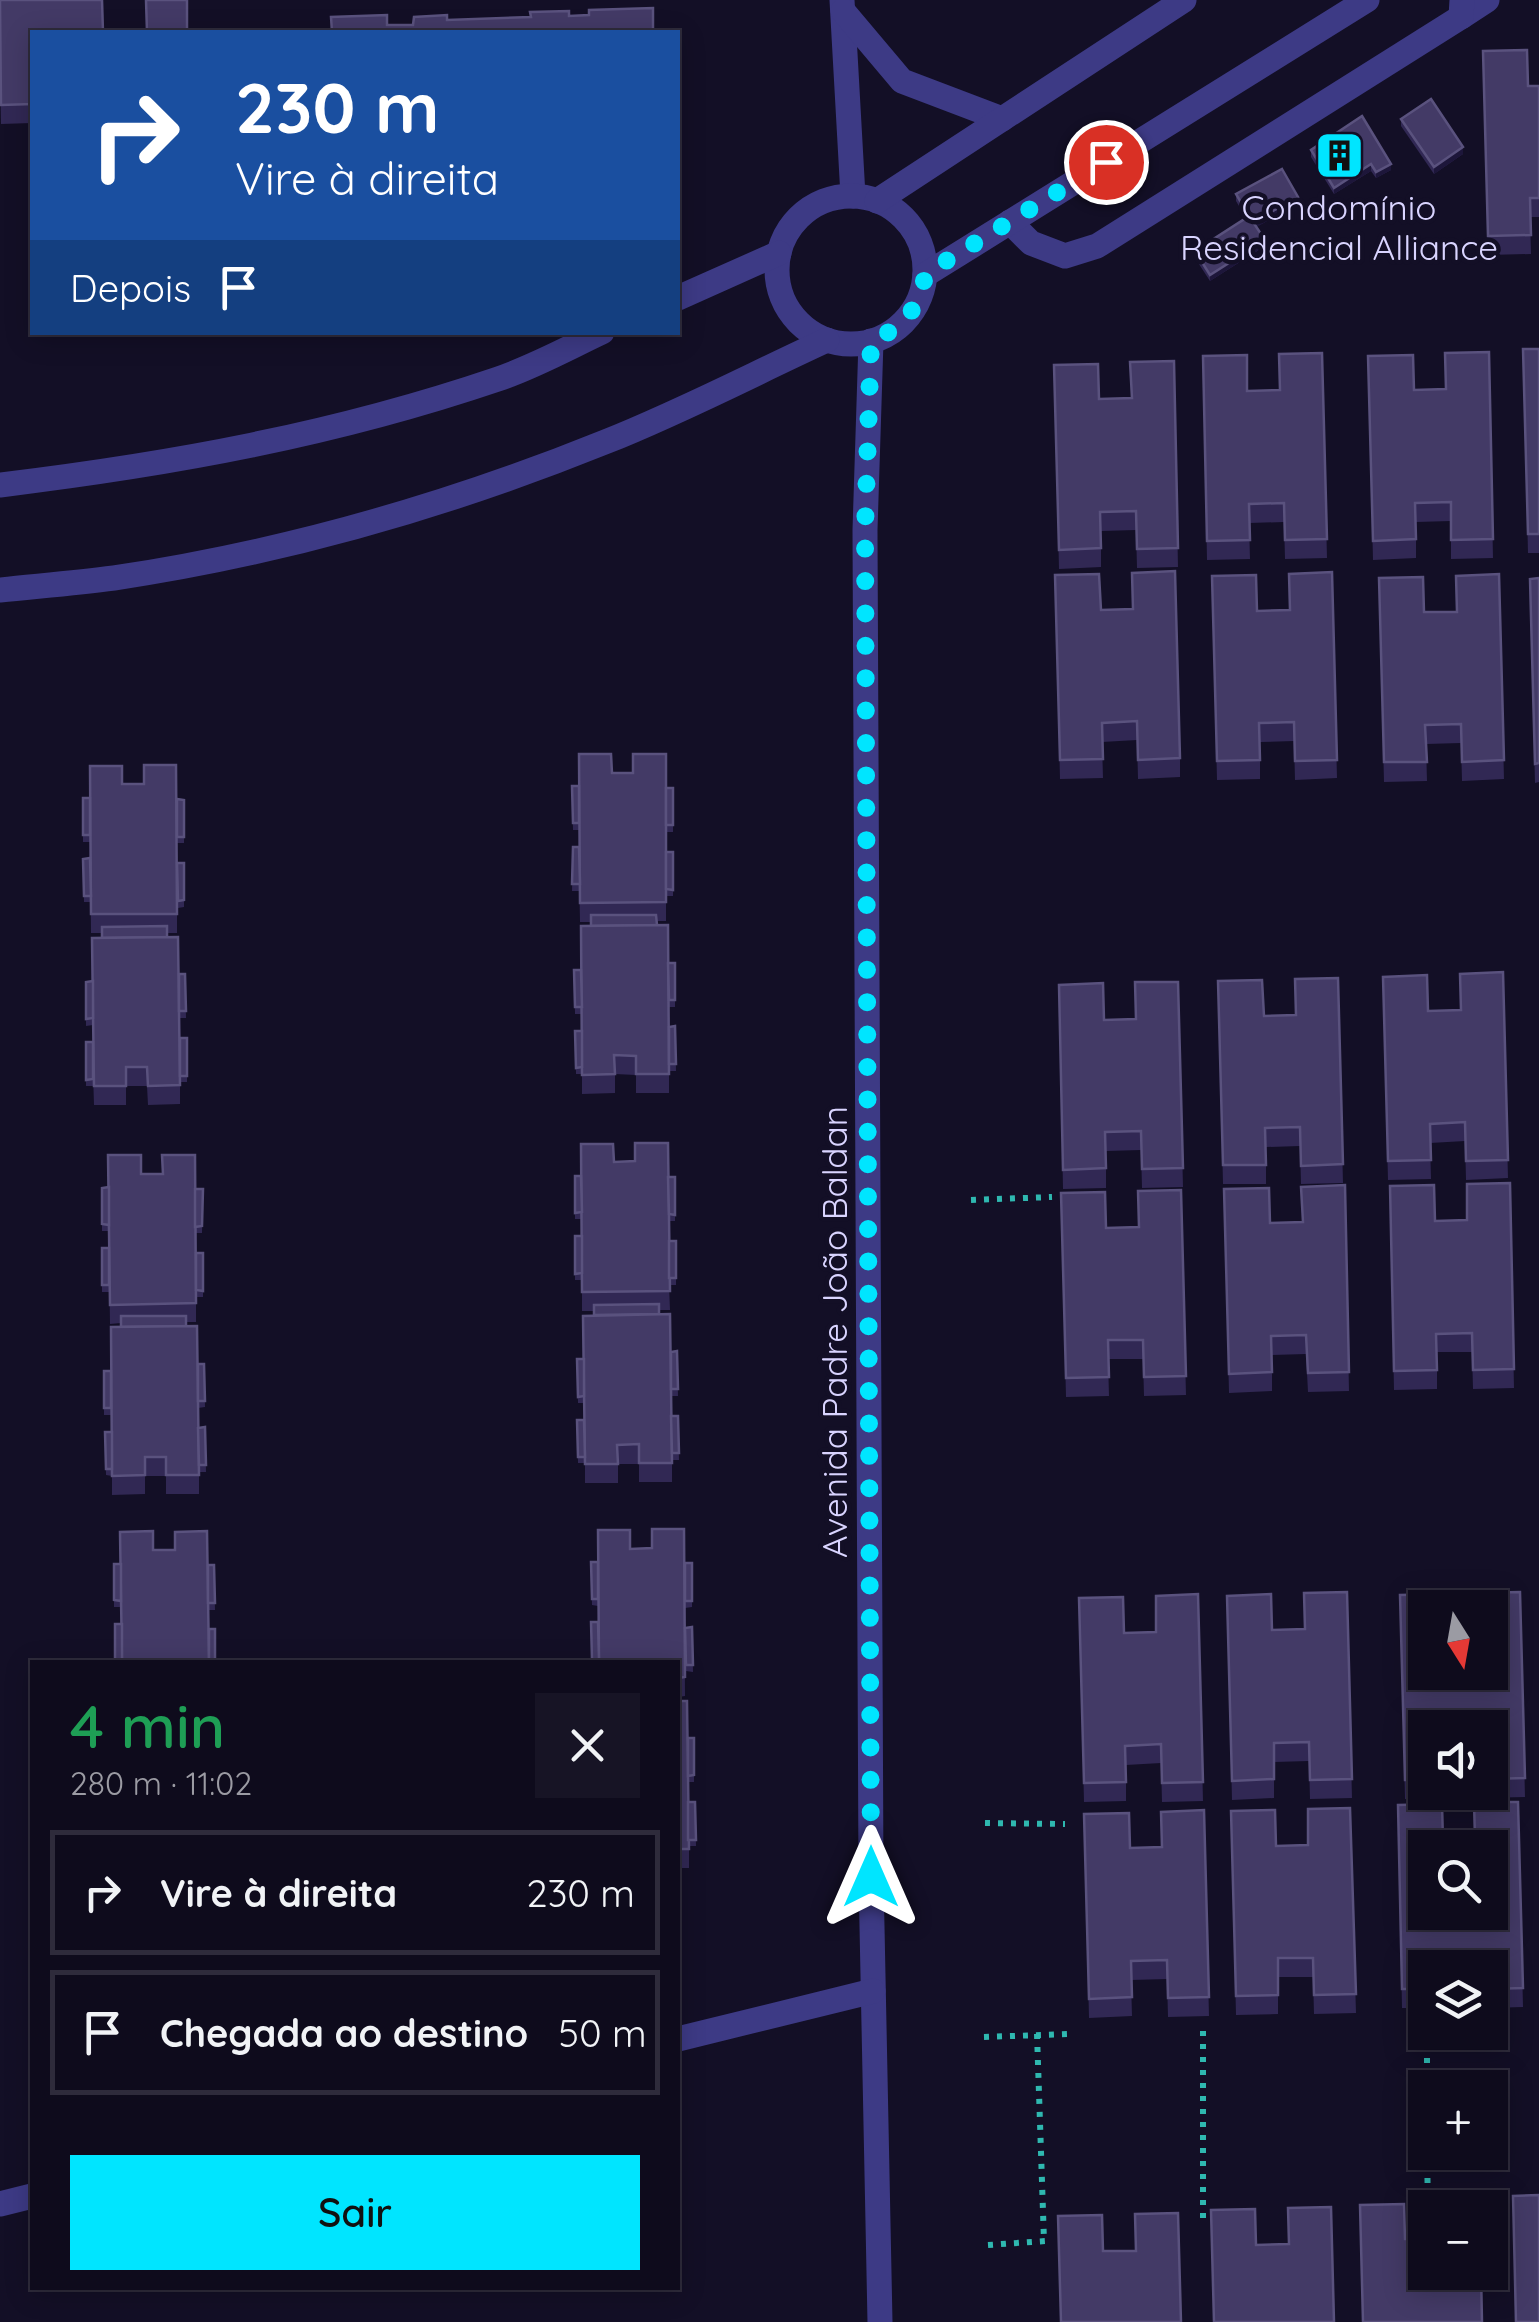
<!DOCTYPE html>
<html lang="pt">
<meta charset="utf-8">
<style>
body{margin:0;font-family:Quicksand,sans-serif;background:#171425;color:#f1f3f6;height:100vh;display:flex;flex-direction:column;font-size:38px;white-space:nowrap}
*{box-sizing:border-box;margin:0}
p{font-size:32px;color:#9b9ba3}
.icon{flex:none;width:55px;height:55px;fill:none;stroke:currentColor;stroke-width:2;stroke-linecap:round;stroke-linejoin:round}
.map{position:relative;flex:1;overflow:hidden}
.side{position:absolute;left:30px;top:1660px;width:650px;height:630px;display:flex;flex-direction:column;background:#0e0b1c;border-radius:0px;box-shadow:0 5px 25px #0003,0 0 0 2px #2e2b3b}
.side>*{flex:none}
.hud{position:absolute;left:30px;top:30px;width:650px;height:305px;border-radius:0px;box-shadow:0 5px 25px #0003,0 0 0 2px #2e2b3b;background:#1a4fa0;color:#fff;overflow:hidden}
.needle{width:65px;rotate:169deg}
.tools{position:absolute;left:1408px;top:1590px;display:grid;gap:20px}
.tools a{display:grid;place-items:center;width:100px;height:100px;border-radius:0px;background:#0e0b1c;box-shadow:0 5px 25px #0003,0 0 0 2px #2e2b3b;font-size:50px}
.pin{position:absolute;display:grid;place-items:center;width:85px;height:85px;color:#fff;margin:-42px;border:5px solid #fff;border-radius:50%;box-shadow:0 2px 10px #0007}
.me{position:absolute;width:110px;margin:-55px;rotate:0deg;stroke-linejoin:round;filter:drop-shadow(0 0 8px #0008)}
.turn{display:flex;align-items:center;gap:35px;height:210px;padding:0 40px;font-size:45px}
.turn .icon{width:130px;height:130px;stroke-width:2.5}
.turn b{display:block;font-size:70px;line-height:85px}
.then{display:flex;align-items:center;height:95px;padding:0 40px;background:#0003;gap:20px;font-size:38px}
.round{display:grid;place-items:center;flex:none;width:105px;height:105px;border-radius:0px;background:#171425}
.headline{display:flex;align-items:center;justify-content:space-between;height:170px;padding:0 40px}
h1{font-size:60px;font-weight:600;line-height:75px;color:#1e9e55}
.cta{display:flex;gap:20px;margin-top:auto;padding:20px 40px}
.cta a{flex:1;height:115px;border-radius:0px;background:#00e5ff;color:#111;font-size:40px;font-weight:600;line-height:115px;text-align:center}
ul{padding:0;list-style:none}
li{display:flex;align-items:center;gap:30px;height:125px;margin:0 20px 15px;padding:0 20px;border:5px solid #2e2b3b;border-radius:0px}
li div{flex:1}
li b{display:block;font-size:38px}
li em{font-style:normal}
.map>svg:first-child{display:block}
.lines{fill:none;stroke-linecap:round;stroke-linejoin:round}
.path{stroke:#2fb8b0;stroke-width:6;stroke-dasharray:5 8;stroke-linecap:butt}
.minor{stroke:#3d3a85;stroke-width:25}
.tertiary{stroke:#3d3a85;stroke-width:25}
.wall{fill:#312854}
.shaded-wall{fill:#1d163a}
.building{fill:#433a66;stroke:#5a527e;stroke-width:2.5;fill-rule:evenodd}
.route{stroke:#00e5ff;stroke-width:18;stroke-dasharray:0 32.4}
.labels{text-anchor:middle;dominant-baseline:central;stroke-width:9;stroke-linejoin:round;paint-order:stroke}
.poi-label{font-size:35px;fill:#d9d4ff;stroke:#130f26}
.street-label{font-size:35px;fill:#d9d4ff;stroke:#130f26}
</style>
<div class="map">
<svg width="1539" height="2322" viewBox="0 0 1539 2322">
<rect width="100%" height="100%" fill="#130f26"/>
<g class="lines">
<g class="path">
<polyline points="971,1200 1052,1197"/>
<polyline points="985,1823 1065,1824"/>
<polyline points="1203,2031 1203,2221"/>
<polyline points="1427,2032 1427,2088"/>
<polyline points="1037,2034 1044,2241"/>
<polyline points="984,2037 1069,2034"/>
<polyline points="1427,2152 1428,2208"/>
<polyline points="988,2245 1046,2241"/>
</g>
<g class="minor">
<polyline points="842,0 853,196"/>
<polyline points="1461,17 1487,0"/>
<polyline points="1010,222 1031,243 1065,256 1097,246 1461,17 1462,0"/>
<polyline points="871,341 865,530 871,1877 880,2322"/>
<polyline points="678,2039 873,1991"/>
<polyline points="0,2204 32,2196"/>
</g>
<g class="tertiary">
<polyline points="843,11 902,81 1002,119"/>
<circle cx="851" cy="270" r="74"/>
<polyline points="877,201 1184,0"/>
<polyline points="925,275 1367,0"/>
<polyline points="678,298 779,253"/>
<path d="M0 485C172 464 333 435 498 379 534 367 568 348 602 332"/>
<path d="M0 590C38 586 76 583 114 578 281 553 449 505 605 442 681 412 753 374 827 340"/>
</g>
</g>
<g class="wall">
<polygon points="32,32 32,123 1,124 0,65"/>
<polygon points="1483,51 1528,86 1539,86 1539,217 1530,217 1531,254 1488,255"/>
<polygon points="1401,119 1463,154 1434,174 1401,126"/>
<polygon points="1311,150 1391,170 1376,178 1371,171 1334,194 1311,157"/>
<polygon points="1236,194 1298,204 1256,227 1265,246 1210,281 1195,258 1195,251 1246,218 1236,201"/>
<polygon points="1523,349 1539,349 1539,553 1528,553"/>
<polygon points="1489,352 1493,558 1451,559 1451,521 1416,522 1416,558 1373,560 1368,356 1414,390 1446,389"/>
<polygon points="1322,353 1327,558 1285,559 1284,522 1249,523 1250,559 1207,560 1203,356 1247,391 1280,390"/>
<polygon points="1174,361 1178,567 1137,568 1136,530 1101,531 1101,567 1059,569 1054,365 1099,399 1131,398"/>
<polygon points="1332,572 1337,778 1295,780 1294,741 1260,742 1260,779 1217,780 1212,576 1257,611 1290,610"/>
<polygon points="1499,574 1504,779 1462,781 1461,743 1426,744 1427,781 1384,782 1379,578 1424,612 1457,612"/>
<polygon points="1055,575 1101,610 1180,758 1180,777 1138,779 1137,740 1102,742 1103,778 1060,779"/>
<polygon points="1539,578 1539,782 1535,783 1530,598"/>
<polygon points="612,773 666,788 673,788 673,832 666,832 666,921 657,921 668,963 675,963 675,1007 669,1007 669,1027 675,1026 676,1071 669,1071 669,1093 636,1093 636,1075 615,1074 615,1093 582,1094 582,1064 582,1074 576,1074 575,1031 582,1031 582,1014 575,1014 574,970 581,970 591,922 580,922 579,871 580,891 572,891 573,847 579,847 579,830 573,830 572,786 579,786"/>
<polygon points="122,784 177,818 184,800 184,843 177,843 177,933 167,933 180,1045 187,1038 187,1082 180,1082 180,1104 148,1105 147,1086 126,1086 126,1105 94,1105 93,1073 93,1086 86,1086 86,1042 93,1042 93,1025 86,1026 86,982 92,981 102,933 91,933 90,835 90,842 83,842 83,798 90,798"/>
<rect x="666" y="852" width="7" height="44"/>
<polygon points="90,858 91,902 84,902 83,859"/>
<polygon points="177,863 184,863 184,907 178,908"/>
<polygon points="1503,972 1508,1178 1466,1180 1465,1141 1430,1143 1431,1179 1388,1180 1383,977 1428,1011 1460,1010"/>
<polygon points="179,974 185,974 186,1018 179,1018"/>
<polygon points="1338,978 1343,1183 1301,1184 1300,1146 1266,1147 1266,1184 1223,1184 1218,981 1264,1016 1296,1015"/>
<polygon points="1178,982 1183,1187 1142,1188 1141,1150 1106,1151 1106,1188 1063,1189 1059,985 1104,1020 1136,1019"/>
<polygon points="614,1162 668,1177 675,1177 675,1221 669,1221 669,1241 676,1241 676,1285 669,1285 670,1310 659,1310 671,1352 677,1351 678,1396 671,1396 671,1416 678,1416 679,1460 672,1460 672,1482 639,1482 639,1464 618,1464 618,1483 585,1483 585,1451 585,1463 578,1463 577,1420 584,1420 584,1403 578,1403 577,1359 584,1359 594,1311 582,1311 582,1219 575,1219 575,1176 581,1176"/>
<polygon points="141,1174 195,1189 203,1189 202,1233 196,1233 196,1322 186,1322 199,1466 205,1427 206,1472 199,1472 199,1494 166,1494 166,1476 145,1476 145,1494 112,1495 112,1474 112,1476 106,1475 105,1432 112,1432 111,1415 104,1415 104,1371 111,1371 121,1327 121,1323 110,1324 109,1253 109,1292 102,1292 102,1248 109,1248 109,1231 102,1231 102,1188 109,1187"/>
<polygon points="1510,1183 1514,1388 1473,1389 1472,1352 1437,1352 1437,1389 1394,1390 1390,1186 1435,1221 1467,1220"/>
<polygon points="1345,1185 1349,1391 1308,1392 1306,1354 1272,1355 1272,1391 1229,1393 1224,1189 1270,1223 1302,1222"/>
<polygon points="1181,1190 1186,1395 1144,1396 1143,1359 1108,1359 1109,1396 1066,1397 1061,1193 1106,1228 1139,1227"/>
<rect x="575" y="1236" width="7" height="44"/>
<rect x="196" y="1253" width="7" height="44"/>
<polygon points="198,1364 204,1364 205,1407 198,1408"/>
<polygon points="684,1529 685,1696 678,1697 678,1662 592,1662 591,1622 598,1622 598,1606 592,1605 591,1568 598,1562 630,1549 652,1548"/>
<polygon points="153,1550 208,1565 214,1565 215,1610 208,1610 122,1662 115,1662 122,1624 121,1607 114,1607 114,1564 121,1564"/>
<polygon points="685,1563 692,1563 692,1607 685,1608"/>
<polygon points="1347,1592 1352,1798 1310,1799 1309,1761 1274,1762 1274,1798 1232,1800 1227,1596 1272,1630 1305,1629"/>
<polygon points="1520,1592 1525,1797 1483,1798 1483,1792 1490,1792 1490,1728 1425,1728 1425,1792 1448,1792 1448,1798 1405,1799 1400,1595 1425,1672"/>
<polygon points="1198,1594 1203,1801 1162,1802 1161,1763 1126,1765 1126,1801 1084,1802 1079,1598 1124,1633 1156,1632"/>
<polygon points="692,1627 693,1672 686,1671 685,1628"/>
<polygon points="678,1701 688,1738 694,1738 694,1782 688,1782 688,1802 695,1802 696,1846 689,1846 689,1868 678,1868"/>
<polygon points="1518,1802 1523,2007 1490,2008 1490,1968 1425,1968 1425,2008 1402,2008 1398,1805 1443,1840 1475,1839"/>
<polygon points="1350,1808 1356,2013 1314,2014 1313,1977 1278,1977 1278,2014 1236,2015 1231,1811 1276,1846 1308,1845"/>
<polygon points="1204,1810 1209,2016 1168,2017 1167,1979 1131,1980 1132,2016 1089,2018 1084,1814 1130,1848 1162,1847"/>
</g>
<g class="shaded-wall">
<polygon points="1463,147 1463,154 1434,174 1434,167"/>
<polygon points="1371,164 1371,171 1334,194 1334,188"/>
<polygon points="1391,164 1391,170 1376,178 1376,172"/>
<polygon points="1298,197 1298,204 1253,229 1253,222"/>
<polygon points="1265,240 1265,246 1210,281 1210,275"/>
</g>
<g class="building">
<polygon points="0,0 102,0 103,32 32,32 32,104 1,105"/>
<polygon points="146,0 187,0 187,32 147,32"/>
<polygon points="653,8 653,32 332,32 331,17 387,15 387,25 413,25 414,17 447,15 447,20 531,17 530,12 569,11 569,16 589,15 589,10"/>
<polygon points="1527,50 1528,86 1539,86 1539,198 1530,198 1531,235 1488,236 1483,51"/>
<polygon points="1431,99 1463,147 1434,167 1401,119"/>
<polygon points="1362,116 1391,164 1376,172 1371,164 1334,188 1311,150"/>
<polygon points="1282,169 1298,197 1253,222 1265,240 1210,275 1195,251 1249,216 1236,194"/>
<polygon points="1523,349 1539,349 1539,534 1528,534"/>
<polygon points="1489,352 1493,539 1451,540 1451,502 1415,503 1416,539 1373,541 1368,356 1413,355 1414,390 1446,389 1445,353"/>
<polygon points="1322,353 1327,539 1285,540 1284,503 1249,504 1250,540 1207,541 1203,356 1247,355 1247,391 1280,390 1279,354"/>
<polygon points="1174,361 1178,548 1137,549 1136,511 1100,512 1101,548 1059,550 1054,365 1098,364 1099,399 1132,398 1130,362"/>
<polygon points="1175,571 1180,758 1138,760 1137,721 1102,723 1103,759 1060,760 1055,575 1099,574 1101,610 1133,609 1132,573"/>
<polygon points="1332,572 1337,760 1295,761 1294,722 1259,723 1260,760 1217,761 1212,576 1256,575 1257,611 1290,610 1289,574"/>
<polygon points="1499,574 1504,760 1462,762 1461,724 1425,725 1427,762 1384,762 1379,578 1423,577 1424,612 1457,612 1456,576"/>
<polygon points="1539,578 1539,763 1535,764 1530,579"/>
<polygon points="579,754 611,754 612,773 633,773 633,754 666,754 666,902 580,903"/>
<polygon points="144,765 176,765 177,914 91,914 90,766 122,766 122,784 144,784"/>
<polygon points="572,786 579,786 579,823 573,823"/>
<rect x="666" y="788" width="7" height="37"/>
<rect x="83" y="798" width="7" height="37"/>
<polygon points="177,799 184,800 184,837 177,837"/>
<polygon points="573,847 579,847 580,884 572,884"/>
<polygon points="666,852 673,852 673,890 666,889"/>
<polygon points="90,858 91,896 84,896 83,859"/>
<polygon points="177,863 184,863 184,900 178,901"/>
<polygon points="591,915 656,915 657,925 591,926"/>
<polygon points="668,925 669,1074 636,1074 636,1056 614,1055 615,1074 582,1075 581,926"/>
<polygon points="167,926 167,937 102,938 102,927"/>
<polygon points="178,937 180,1085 148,1086 147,1067 126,1067 126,1086 94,1086 92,938"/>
<polygon points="668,963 675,963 675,1000 669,1000"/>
<polygon points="574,970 581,970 582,1007 575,1007"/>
<polygon points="1503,972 1508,1160 1466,1161 1465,1122 1430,1124 1431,1160 1388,1161 1383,977 1427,975 1428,1011 1461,1010 1460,974"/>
<polygon points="179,974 185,974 186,1011 179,1011"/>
<polygon points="1338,978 1343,1164 1301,1166 1300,1127 1265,1128 1266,1165 1223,1165 1218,981 1262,980 1264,1016 1296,1015 1295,979"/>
<polygon points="93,981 93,1018 86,1019 86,982"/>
<polygon points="1135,982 1178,982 1183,1168 1142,1169 1141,1131 1105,1132 1106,1168 1063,1170 1059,985 1103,983 1104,1020 1136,1019"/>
<polygon points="675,1026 676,1064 669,1064 669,1027"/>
<polygon points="575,1031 582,1031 582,1067 576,1068"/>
<rect x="180" y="1038" width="7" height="38"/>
<polygon points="86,1042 93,1042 93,1079 86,1080"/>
<polygon points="635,1143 668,1143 670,1291 582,1292 581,1144 613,1144 614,1162 635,1161"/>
<polygon points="108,1155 141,1155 141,1174 163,1174 162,1155 195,1155 196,1303 110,1305"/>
<polygon points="575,1176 581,1176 582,1212 575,1213"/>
<polygon points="668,1177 675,1177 675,1215 669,1214"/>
<polygon points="1510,1183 1514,1369 1473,1370 1472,1333 1436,1334 1437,1370 1394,1371 1390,1186 1434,1185 1435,1221 1467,1220 1467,1184"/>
<polygon points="1345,1185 1349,1372 1308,1373 1306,1335 1271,1336 1272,1372 1229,1374 1224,1189 1269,1188 1270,1223 1303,1222 1301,1187"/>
<polygon points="109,1187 109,1225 102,1224 102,1188"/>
<polygon points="195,1189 203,1189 202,1226 195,1227"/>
<polygon points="1181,1190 1186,1376 1144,1377 1143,1340 1108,1340 1109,1377 1066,1378 1061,1193 1105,1192 1106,1228 1139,1227 1138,1191"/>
<polygon points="575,1236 582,1236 582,1273 575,1274"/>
<rect x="669" y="1241" width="7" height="37"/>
<rect x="102" y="1248" width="7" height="37"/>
<polygon points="196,1253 203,1253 203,1291 196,1290"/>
<polygon points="659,1304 659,1314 594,1315 594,1305"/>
<polygon points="670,1314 672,1463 639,1463 639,1444 617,1445 618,1464 585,1464 583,1316"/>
<polygon points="121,1316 186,1316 186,1326 121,1327"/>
<polygon points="197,1326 199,1475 166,1475 166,1457 145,1457 145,1475 112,1476 111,1327"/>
<polygon points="677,1351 678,1389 671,1389 671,1352"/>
<polygon points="577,1359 584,1359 584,1396 578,1397"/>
<polygon points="198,1364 204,1364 205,1401 198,1401"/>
<rect x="104" y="1371" width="7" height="37"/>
<polygon points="671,1416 678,1416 679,1453 672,1453"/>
<polygon points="577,1420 584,1420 585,1457 578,1457"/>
<polygon points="205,1427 206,1465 199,1465 198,1428"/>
<polygon points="105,1432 112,1432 112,1469 106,1469"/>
<polygon points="652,1529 684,1529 685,1677 678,1678 678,1662 599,1662 598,1530 630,1530 630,1549 652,1548"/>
<polygon points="153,1531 153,1550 175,1550 175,1532 207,1531 209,1662 122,1662 120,1532"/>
<polygon points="591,1562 598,1562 598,1599 592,1599"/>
<rect x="685" y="1563" width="7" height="38"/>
<polygon points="114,1564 121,1564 121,1601 114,1600"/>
<polygon points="208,1565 214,1565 215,1603 208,1603"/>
<polygon points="1347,1592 1352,1779 1310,1780 1309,1742 1274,1743 1274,1779 1232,1781 1227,1596 1271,1594 1272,1630 1305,1629 1304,1593"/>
<polygon points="1520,1592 1525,1778 1490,1779 1490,1728 1425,1728 1425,1780 1405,1780 1400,1595 1445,1594 1445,1608 1425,1608 1425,1672 1490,1672 1490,1608 1478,1608 1477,1593"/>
<polygon points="1198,1594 1203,1782 1162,1783 1161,1744 1125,1746 1126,1782 1084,1783 1079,1598 1123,1597 1124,1633 1156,1632 1156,1596"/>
<polygon points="591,1622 598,1622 599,1660 592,1660"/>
<polygon points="115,1624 122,1624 122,1661 115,1662"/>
<polygon points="692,1627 693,1665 686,1665 685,1628"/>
<rect x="209" y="1629" width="6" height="33"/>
<polygon points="678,1701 687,1701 689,1849 678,1849"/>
<polygon points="688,1738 694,1738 694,1775 688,1776"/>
<polygon points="688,1802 695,1802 696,1840 688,1840"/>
<path d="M1474 1802H1518L1523 1988 1490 1989V1968H1480L1479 1951 1445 1952V1968H1425V1989H1402L1398 1805 1442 1804 1443 1840 1475 1839ZM1425 1848H1490V1912H1425Z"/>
<polygon points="1350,1808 1356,1994 1314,1995 1313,1958 1278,1958 1278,1995 1236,1996 1231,1811 1275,1810 1276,1846 1308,1845 1308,1809"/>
<polygon points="1204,1810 1209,1997 1168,1998 1167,1960 1131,1961 1132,1997 1089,1999 1084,1814 1129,1813 1130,1848 1162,1847 1161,1812"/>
<polygon points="1539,2195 1539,2322 1516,2322 1513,2196"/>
<polygon points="1480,2201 1480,2208 1436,2208 1436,2203"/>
<polygon points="1404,2204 1405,2239 1425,2239 1425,2272 1481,2272 1482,2322 1363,2322 1360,2205"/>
<polygon points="1331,2207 1334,2322 1214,2322 1211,2210 1255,2209 1256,2245 1289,2244 1288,2208"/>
<polygon points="1178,2213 1181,2322 1061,2322 1058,2216 1102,2215 1103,2251 1136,2251 1135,2214"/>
</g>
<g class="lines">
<path class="route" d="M871 1877 865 530 871 341C901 329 921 308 925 274L1106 162"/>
</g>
<defs>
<symbol id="building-square" viewBox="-11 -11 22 22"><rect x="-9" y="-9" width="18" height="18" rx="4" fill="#00e5ff" stroke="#130f26"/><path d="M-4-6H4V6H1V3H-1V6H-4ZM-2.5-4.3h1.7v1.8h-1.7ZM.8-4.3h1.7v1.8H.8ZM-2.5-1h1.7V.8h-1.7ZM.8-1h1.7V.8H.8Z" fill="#111"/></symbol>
</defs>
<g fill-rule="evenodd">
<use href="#building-square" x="1312" y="128" width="55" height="55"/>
</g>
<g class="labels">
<g class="poi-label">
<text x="1339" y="207">Condomínio<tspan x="1339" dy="40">Residencial Alliance</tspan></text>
</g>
<g class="street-label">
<text transform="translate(834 1332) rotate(-90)">Avenida Padre João Baldan</text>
</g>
</g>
</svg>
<div class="tools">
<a><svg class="needle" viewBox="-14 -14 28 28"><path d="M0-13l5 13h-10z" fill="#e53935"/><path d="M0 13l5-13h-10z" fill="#9b9ba3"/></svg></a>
<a><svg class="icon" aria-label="sound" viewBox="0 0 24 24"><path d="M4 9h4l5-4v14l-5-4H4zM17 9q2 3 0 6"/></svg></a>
<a><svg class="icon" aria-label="search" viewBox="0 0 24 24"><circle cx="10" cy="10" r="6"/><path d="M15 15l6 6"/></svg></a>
<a><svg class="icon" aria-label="layers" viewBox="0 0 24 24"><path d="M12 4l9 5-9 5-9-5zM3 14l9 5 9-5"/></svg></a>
<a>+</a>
<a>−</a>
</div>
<div class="pin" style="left:1106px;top:162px;background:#d93025"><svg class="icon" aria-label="arrive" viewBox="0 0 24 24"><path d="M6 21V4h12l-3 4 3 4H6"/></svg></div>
<svg class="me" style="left:871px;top:1877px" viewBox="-20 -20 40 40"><path d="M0-17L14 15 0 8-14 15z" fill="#00e5ff" stroke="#fff" stroke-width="4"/></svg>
<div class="hud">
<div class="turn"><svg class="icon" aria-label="right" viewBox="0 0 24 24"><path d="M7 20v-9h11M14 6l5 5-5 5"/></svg><div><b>230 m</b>Vire à direita</div></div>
<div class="then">Depois<svg class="icon" aria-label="arrive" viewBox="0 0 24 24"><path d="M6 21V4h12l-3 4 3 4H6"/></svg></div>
</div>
<section class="side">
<div class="headline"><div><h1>4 min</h1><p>280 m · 11:02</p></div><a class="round"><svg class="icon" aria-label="close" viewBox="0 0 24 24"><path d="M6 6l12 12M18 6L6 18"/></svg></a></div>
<ul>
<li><svg class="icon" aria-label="right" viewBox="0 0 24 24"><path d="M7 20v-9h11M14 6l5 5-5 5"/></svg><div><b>Vire à direita</b></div><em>230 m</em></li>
<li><svg class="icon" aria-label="arrive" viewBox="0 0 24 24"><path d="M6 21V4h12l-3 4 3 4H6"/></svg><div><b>Chegada ao destino</b></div><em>50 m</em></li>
</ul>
<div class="cta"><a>Sair</a></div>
</section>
</div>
